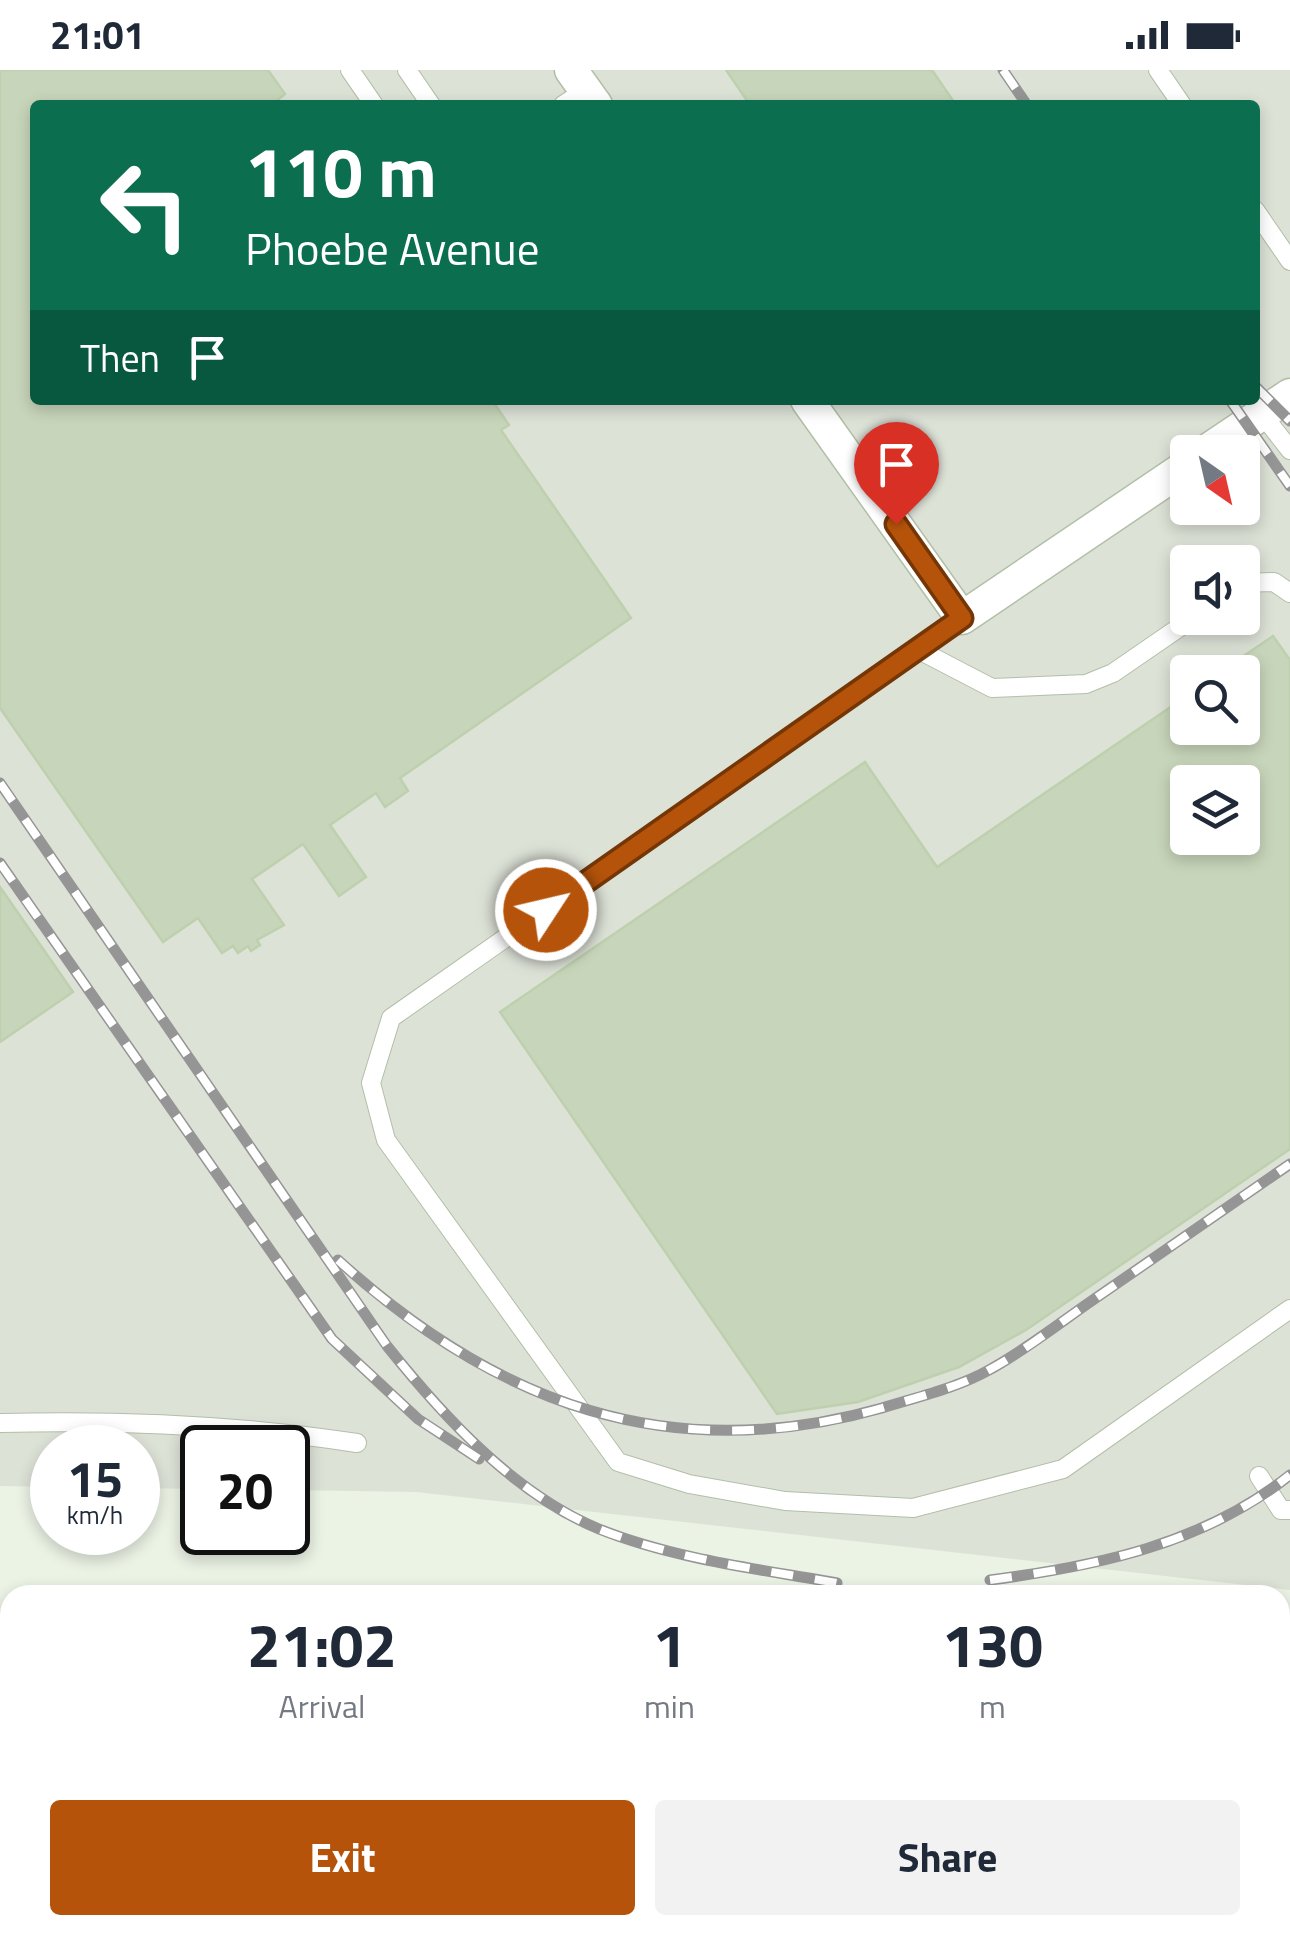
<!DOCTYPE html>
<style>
body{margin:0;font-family:"Titillium Web",sans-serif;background:#f2f2f3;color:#1f2937;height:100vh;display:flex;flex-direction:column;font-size:38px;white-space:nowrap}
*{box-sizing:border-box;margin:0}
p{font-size:32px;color:#747a83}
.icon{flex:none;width:55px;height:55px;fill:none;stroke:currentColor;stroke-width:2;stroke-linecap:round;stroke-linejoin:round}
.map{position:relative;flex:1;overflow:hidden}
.details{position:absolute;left:0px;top:1515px;width:1290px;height:350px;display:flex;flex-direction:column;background:#fff;border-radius:30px 30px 0 0;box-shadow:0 5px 15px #0003}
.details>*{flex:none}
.banner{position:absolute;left:30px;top:30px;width:1230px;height:305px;border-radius:10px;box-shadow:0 5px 15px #0003;background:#0b6e4f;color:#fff;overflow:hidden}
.needle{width:65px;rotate:146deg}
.buttons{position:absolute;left:1170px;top:365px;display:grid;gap:20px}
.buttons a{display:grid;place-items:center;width:90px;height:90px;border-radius:10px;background:#fff;box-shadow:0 5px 15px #0003;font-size:50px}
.speed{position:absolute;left:30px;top:1355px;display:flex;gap:20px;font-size:50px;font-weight:700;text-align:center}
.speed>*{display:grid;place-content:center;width:130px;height:130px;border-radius:50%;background:#fff;box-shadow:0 5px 15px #0003;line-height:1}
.speed small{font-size:25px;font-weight:400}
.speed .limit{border:5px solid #111;border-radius:15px;background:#fff;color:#111}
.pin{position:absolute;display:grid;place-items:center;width:85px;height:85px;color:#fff;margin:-102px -42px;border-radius:50% 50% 50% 0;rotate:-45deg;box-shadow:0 0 10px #0007}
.pin .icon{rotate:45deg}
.me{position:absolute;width:110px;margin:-55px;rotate:55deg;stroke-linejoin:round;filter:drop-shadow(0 0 8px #0008)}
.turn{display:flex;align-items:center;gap:35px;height:210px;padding:0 50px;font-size:45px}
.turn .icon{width:130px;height:130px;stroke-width:2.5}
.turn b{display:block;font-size:70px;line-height:85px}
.then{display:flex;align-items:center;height:95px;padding:0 50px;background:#0003;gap:20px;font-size:38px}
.eta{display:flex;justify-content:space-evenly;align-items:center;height:170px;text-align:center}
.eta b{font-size:60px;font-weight:700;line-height:70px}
.button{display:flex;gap:20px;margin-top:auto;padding:20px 50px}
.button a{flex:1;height:115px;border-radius:10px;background:#b45309;color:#fff;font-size:40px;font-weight:700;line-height:115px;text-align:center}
.button a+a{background:#f2f2f3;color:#1f2937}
.status{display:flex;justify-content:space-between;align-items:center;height:70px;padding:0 50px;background:#fff;direction:ltr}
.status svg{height:28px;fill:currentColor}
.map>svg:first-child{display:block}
.residential{fill:#dbe7d3}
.industrial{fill:#dde2d7;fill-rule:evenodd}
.building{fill:#c7d5ba;stroke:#bed0ad;stroke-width:2.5;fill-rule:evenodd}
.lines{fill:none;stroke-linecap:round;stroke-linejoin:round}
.service-casing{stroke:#b2bfa7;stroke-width:20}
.minor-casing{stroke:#b2bfa7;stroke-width:35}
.secondary-casing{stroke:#aad593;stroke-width:50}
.service{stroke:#fff;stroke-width:18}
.minor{stroke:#fff;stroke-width:32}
.secondary{stroke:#d7ffc3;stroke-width:48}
.rail-casing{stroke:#959595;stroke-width:11}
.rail{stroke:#fff;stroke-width:8;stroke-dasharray:22;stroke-linecap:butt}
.route-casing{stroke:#753606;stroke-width:25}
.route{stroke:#b45309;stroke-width:18}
</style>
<div class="status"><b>21:01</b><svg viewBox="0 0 49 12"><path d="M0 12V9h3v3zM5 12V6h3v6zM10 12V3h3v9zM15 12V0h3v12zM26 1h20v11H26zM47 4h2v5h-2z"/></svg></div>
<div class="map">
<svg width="1290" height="1865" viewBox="0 0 1290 1865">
<rect width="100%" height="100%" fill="#ebf3e5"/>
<polygon class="residential" points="0,1805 10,1805 10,1855 1113,1855 1120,1865 0,1865"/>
<path class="industrial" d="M0 0H1290V1520L416 1422 288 1420V1378H202V1419L138 1418V1378H52V1417L0 1416ZM35 35H1255V330H35ZM1188 382H1242V438H1188ZM1188 492H1242V548H1188ZM1188 602H1242V658H1188ZM1188 712H1242V768H1188Z"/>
<g class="building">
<polygon points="0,0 268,0 285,24 275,32 277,35 35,35 35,330 492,330 509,355 501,360 631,548 400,708 408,721 385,737 376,723 330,755 366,807 339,826 303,774 252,809 284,855 257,870 260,875 251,881 248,876 238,883 233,876 222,883 198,848 163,872 0,638"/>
<polygon points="726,0 932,0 956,35 750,35"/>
<path d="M1273 566 1290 590V1079L1026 1260 959 1297 858 1332 777 1344 500 942 865 692 937 797 1188 625V658H1242V602H1220ZM1188 712H1242V768H1188Z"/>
<polygon points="0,817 73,922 0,972"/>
<rect x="275" y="1855" width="31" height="10"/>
<rect x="454" y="1855" width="31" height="10"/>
<rect x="670" y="1855" width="33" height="10"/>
<polygon points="1029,1855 1070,1855 1070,1860 1087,1860 1088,1865 1030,1865"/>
</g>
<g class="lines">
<defs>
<g id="service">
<polyline points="350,0 374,35"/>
<polyline points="407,0 431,35"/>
<polyline points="1158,0 1182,35"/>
<polyline points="563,35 586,20"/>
<polyline points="1255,140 1290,191"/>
<polyline points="1262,344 1290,380"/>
<polyline points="1242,513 1274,512 1290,523"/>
<polyline points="962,548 391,948 371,1013 386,1070 618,1392 689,1414 785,1431 913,1438 1063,1399 1290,1239"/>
<polyline points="917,579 992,618 1086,614 1113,603 1193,548"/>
<path d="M0 1353C118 1350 240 1355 357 1373"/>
<polyline points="1259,1406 1281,1440 1290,1440"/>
</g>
<g id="minor">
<polyline points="571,0 596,35"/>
<polyline points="807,330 962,548 1188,395"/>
<polyline points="1205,382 1290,325"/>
<polyline points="360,1855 360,1865"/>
</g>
<g id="secondary">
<polyline points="0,1760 10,1760"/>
<polyline points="1280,1767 1290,1767"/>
</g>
</defs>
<use href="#service" class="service-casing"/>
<use href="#minor" class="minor-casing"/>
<use href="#secondary" class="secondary-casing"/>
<use href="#service" class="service"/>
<use href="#minor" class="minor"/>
<use href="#secondary" class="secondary"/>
<defs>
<g id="rail">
<polyline points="1003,0 1027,35"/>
<polyline points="1255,316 1290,351"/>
<polyline points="1230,330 1290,416"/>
<path d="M0 713 387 1276C443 1346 514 1424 599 1459 674 1489 758 1499 837 1513"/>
<polyline points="0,793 332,1269 418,1349 479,1389"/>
<path d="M338 1190C497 1334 670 1398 882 1338 917 1327 957 1318 989 1300 1024 1281 1057 1255 1090 1232 1157 1186 1223 1140 1290 1094"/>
<path d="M990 1510C1098 1496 1203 1474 1290 1405"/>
<polyline points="0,1623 10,1623"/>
<polyline points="1280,1628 1290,1628"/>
<polyline points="0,1647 10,1647"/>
<polyline points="1280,1647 1290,1647"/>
<polyline points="0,1669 10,1669"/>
<polyline points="1280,1671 1290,1671"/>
</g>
</defs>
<use href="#rail" class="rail-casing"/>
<use href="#rail" class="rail"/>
</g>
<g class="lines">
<defs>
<polyline id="route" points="546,840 962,548 896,454"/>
</defs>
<use href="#route" class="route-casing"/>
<use href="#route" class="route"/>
</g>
</svg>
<div class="buttons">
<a><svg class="needle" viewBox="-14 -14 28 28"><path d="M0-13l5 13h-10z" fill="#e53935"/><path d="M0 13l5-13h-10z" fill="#747a83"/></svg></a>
<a><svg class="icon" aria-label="sound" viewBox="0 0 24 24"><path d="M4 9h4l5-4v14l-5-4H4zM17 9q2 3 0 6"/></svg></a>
<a><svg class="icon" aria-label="search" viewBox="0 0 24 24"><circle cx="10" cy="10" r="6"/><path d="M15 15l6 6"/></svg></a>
<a><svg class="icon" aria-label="layers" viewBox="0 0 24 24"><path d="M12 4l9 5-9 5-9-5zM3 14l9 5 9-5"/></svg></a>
</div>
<div class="speed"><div>15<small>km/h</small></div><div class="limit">20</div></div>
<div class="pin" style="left:896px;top:454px;background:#d93025"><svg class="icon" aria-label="arrive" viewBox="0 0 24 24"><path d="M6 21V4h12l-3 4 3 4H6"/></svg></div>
<svg class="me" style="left:546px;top:840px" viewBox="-20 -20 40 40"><circle r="17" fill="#b45309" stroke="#fff" stroke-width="3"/><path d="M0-11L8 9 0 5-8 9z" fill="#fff"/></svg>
<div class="banner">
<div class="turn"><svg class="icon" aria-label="left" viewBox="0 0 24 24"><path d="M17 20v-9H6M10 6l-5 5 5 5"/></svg><div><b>110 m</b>Phoebe Avenue</div></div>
<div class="then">Then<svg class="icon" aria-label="arrive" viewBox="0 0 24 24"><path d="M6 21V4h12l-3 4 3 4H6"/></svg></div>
</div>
<section class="details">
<div class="eta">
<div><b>21:02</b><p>Arrival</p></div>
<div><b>1</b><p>min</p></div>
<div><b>130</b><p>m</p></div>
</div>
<div class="button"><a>Exit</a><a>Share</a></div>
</section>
</div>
